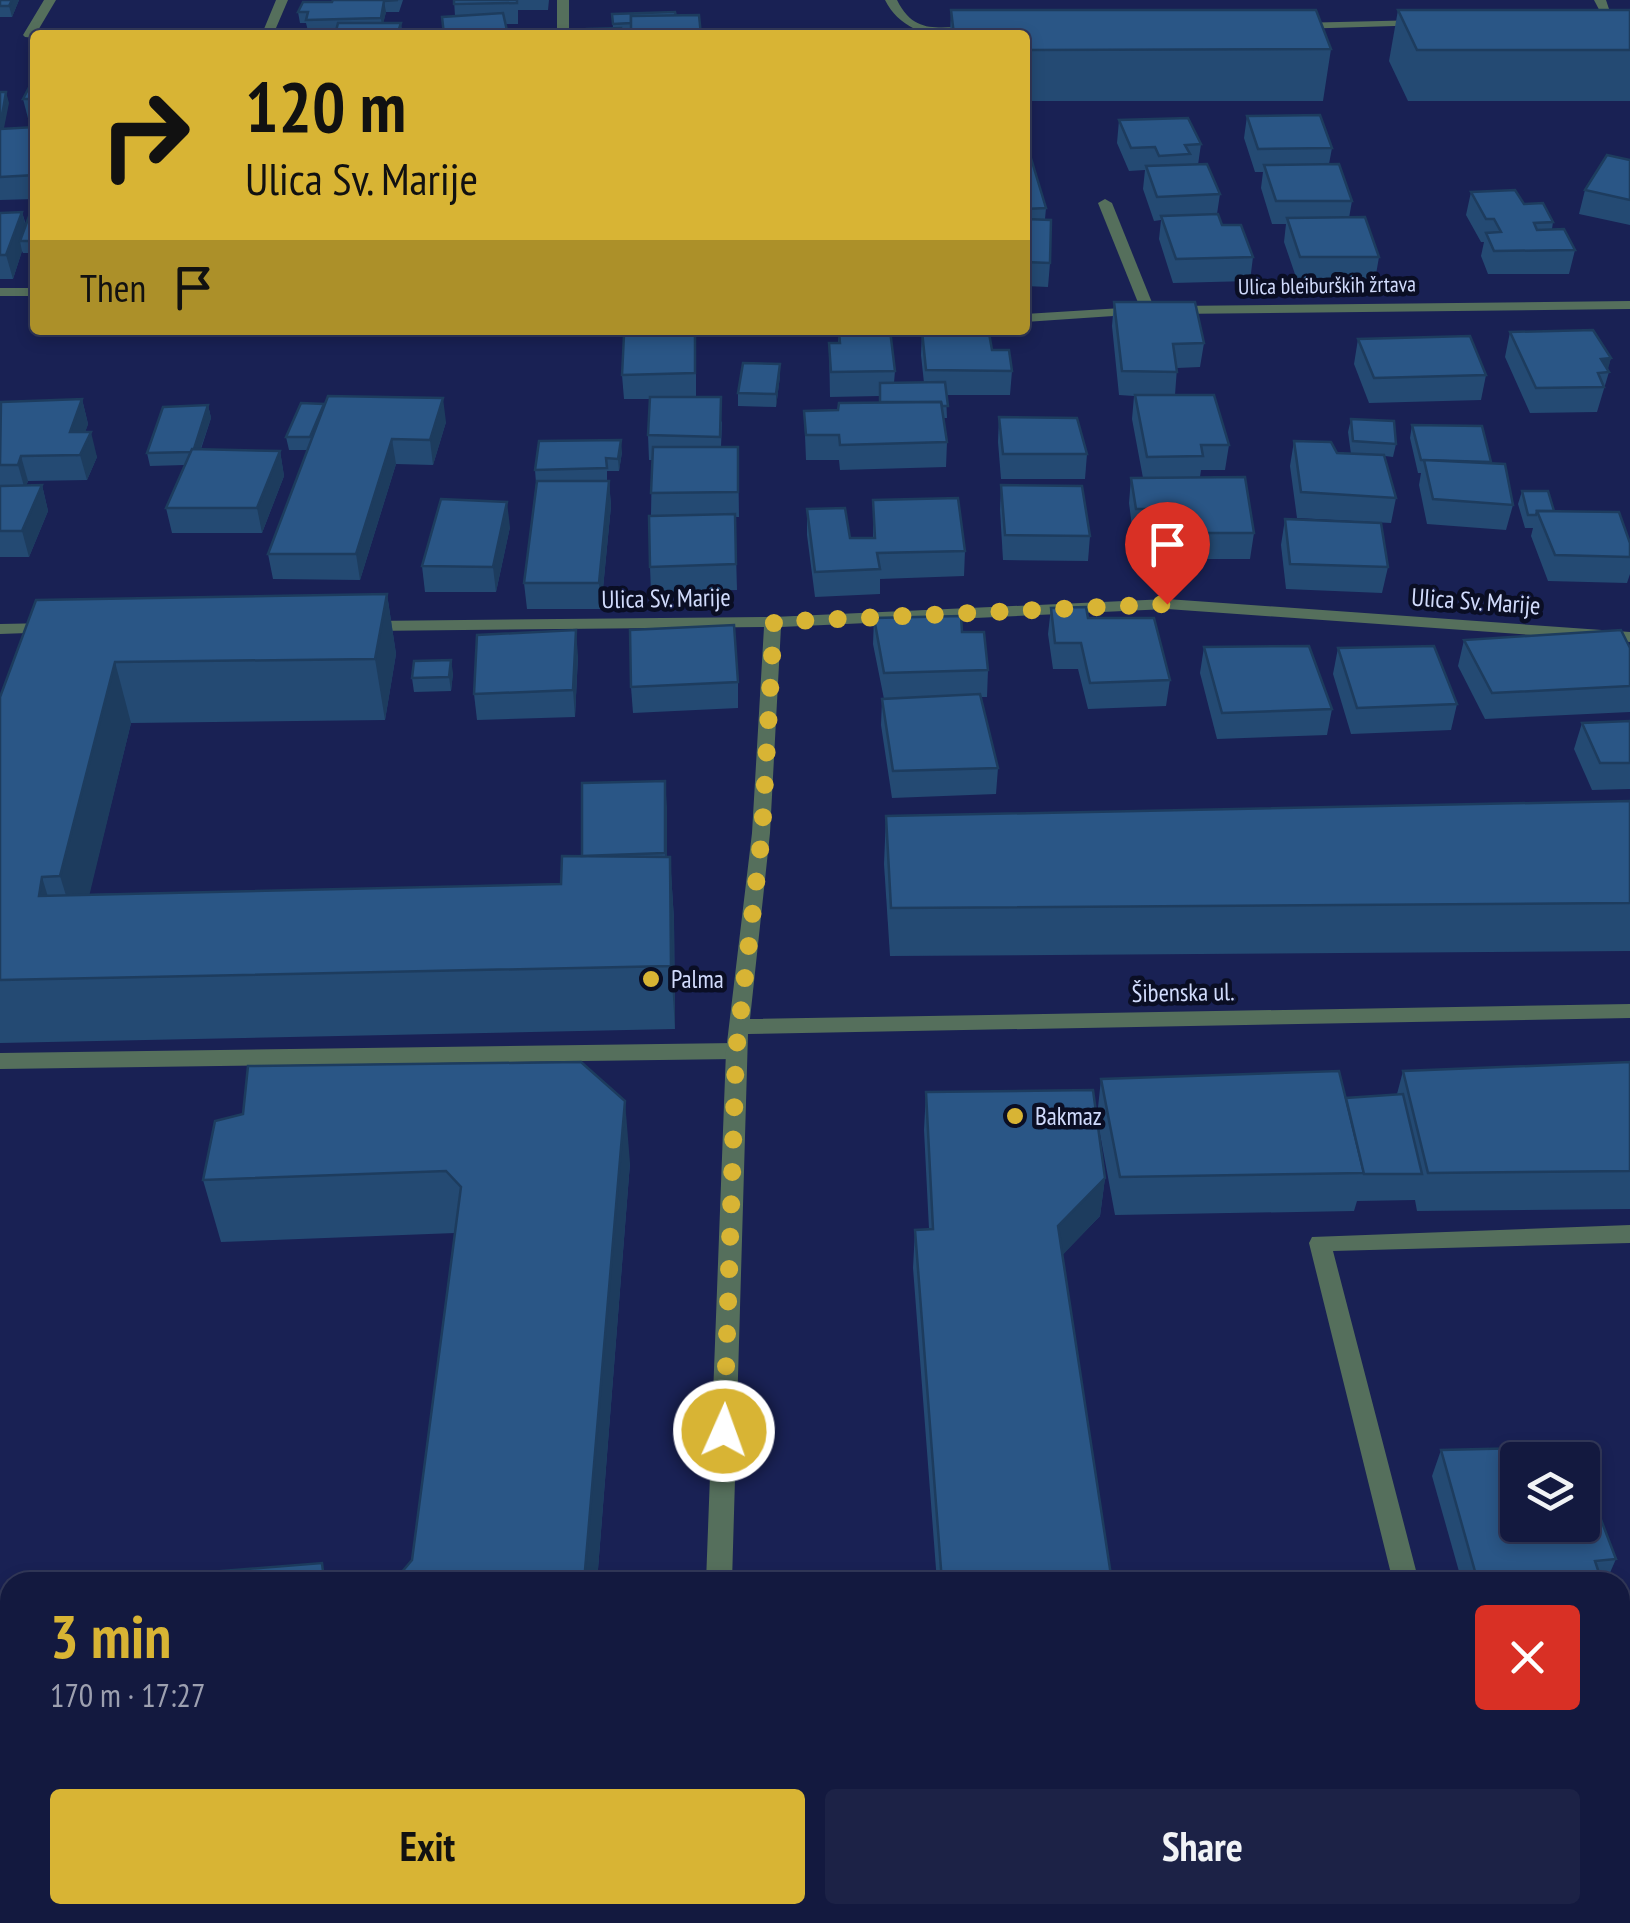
<!DOCTYPE html>
<meta charset="utf-8">
<style>
body{margin:0;font-family:"PT Sans Narrow",sans-serif;background:#1c2246;color:#f1f3f6;height:100vh;display:flex;flex-direction:column;font-size:38px;white-space:nowrap}
*{box-sizing:border-box;margin:0}
p{font-size:32px;color:#9da0b0}
.icon{flex:none;width:55px;height:55px;fill:none;stroke:currentColor;stroke-width:2;stroke-linecap:round;stroke-linejoin:round}
.map{position:relative;flex:1;overflow:hidden}
.details{position:absolute;left:0px;top:1572px;width:1630px;height:352px;display:flex;flex-direction:column;background:#13193f;border-radius:30px 30px 0 0;box-shadow:0 5px 15px #0003,0 0 0 2px #323859}
.details>*{flex:none}
.guide{position:absolute;left:30px;top:30px;width:1000px;height:305px;border-radius:10px;box-shadow:0 5px 15px #0003,0 0 0 2px #323859;background:#d8b434;color:#111;overflow:hidden}
.fabs{position:absolute;left:1500px;top:1442px;display:grid;gap:20px}
.fabs a{display:grid;place-items:center;width:100px;height:100px;border-radius:10px;background:#13193f;box-shadow:0 5px 15px #0003,0 0 0 2px #323859;font-size:50px}
.pin{position:absolute;display:grid;place-items:center;width:85px;height:85px;color:#fff;margin:-102px -42px;border-radius:50% 50% 50% 0;rotate:-45deg;box-shadow:0 0 10px #0007}
.pin .icon{rotate:45deg}
.me{position:absolute;width:110px;margin:-55px;rotate:2deg;stroke-linejoin:round;filter:drop-shadow(0 0 8px #0008)}
.turn{display:flex;align-items:center;gap:35px;height:210px;padding:0 50px;font-size:45px}
.turn .icon{width:130px;height:130px;stroke-width:2.5}
.turn b{display:block;font-size:70px;line-height:85px}
.then{display:flex;align-items:center;height:95px;padding:0 50px;background:#0003;gap:20px;font-size:38px}
.round{display:grid;place-items:center;flex:none;width:105px;height:105px;border-radius:10px;background:#1c2246}
.overview{display:flex;align-items:center;justify-content:space-between;height:170px;padding:0 50px}
h1{font-size:60px;font-weight:600;line-height:75px;color:#d8b434}
.action{display:flex;gap:20px;margin-top:auto;padding:20px 50px}
.action a{flex:1;height:115px;border-radius:10px;background:#d8b434;color:#111;font-size:40px;font-weight:600;line-height:115px;text-align:center}
.action a+a{background:#1c2246;color:#f1f3f6}
.map>svg:first-child{display:block}
.lines{fill:none;stroke-linecap:round;stroke-linejoin:round}
.service{fill:#556f5c;fill-rule:evenodd}
.pedestrian{fill:#556f5c;fill-rule:evenodd}
.minor{fill:#556f5c;fill-rule:evenodd}
.wall{fill:#244a73}
.shaded-wall{fill:#1d3c5e}
.building{fill:#2a5686;stroke:#1d3c5e;stroke-width:2.5}
.route{stroke:#d8b434;stroke-width:18;stroke-dasharray:0 32.4}
.poi-dot{fill:#d8b434;stroke:#0a0e24;stroke-width:4}
.labels{text-anchor:middle;dominant-baseline:central;stroke-width:9;stroke-linejoin:round;paint-order:stroke}
.far-street-label{font-size:22px;fill:#d1dbfc;stroke:#0a0e24}
.street-label{font-size:25px;fill:#d1dbfc;stroke:#0a0e24}
.poi-label{font-size:25px;fill:#d1dbfc;stroke:#0a0e24;text-anchor:start}
</style>
<div class="map">
<svg width="1630" height="1923" viewBox="0 0 1630 1923">
<rect width="100%" height="100%" fill="#192154"/>
<g class="lines">
<g class="service">
<path d="M885 0H897C919 45 952 17 984 33 948 43 903 36 885 0Z"/>
<polygon points="1594,0 1606,0 1613,21 1605,21"/>
<polygon points="1423,20 1427,21 1427,25 1297,29 1291,26 1297,23"/>
<polygon points="1105,199 1112,203 1155,310 1153,313 1141,310 1098,203"/>
</g>
<polygon class="pedestrian" points="736,1043 743,1046 746,1051 743,1056 736,1059 0,1069 0,1053"/>
<g class="minor">
<polygon points="44,0 56,0 37,32 41,35 35,35 35,38 25,37 23,35"/>
<polygon points="276,0 288,0 273,35 53,35 59,32 264,29"/>
<rect x="557" y="0" width="12" height="35"/>
<rect x="0" y="288" width="35" height="8"/>
<polygon points="1630,301 1630,309 1172,314 1165,310 1172,306"/>
<polygon points="1138,307 1145,311 1143,314 1025,322 1025,314"/>
<path d="M781 330H828C818 337 791 337 781 330Z"/>
<polygon points="1167,599 1630,632 1630,642 1167,609 781,627 770,833 750,1019 1630,1004 1630,1018 748,1034 732,1582 706,1582 726,1051 752,833 764,627 369,631 361,626 369,621 773,617"/>
<polygon points="50,623 56,624 56,632 0,634 0,624"/>
<polygon points="1630,1225 1630,1243 1333,1251 1419,1582 1393,1582 1309,1243 1312,1237"/>
<polygon points="694,1915 722,1915 721,1923 693,1923"/>
<polygon points="1477,1915 1505,1915 1507,1923 1479,1923"/>
</g>
</g>
<g class="wall">
<polygon points="0,0 19,0 12,17 0,17"/>
<polygon points="403,0 399,12 386,12 383,23 401,23 402,32 411,32 411,35 335,35 336,30 308,31 306,23 300,23 298,12 303,2"/>
<polygon points="454,0 549,0 548,10 518,10 518,24 505,24 455,16"/>
<polygon points="951,10 1331,49 1323,101 1025,101 1025,35 950,35"/>
<polygon points="1398,10 1630,10 1630,101 1408,101 1389,61"/>
<polygon points="612,14 676,16 631,34 622,35 613,28"/>
<polygon points="35,76 35,122 29,122 23,99"/>
<polygon points="1247,116 1332,148 1329,164 1352,201 1349,218 1379,257 1375,280 1297,280 1284,242 1286,224 1272,224 1261,188 1263,172 1255,172 1244,138"/>
<polygon points="1119,120 1201,144 1198,165 1220,194 1217,214 1222,225 1253,257 1250,281 1173,283 1159,239 1161,220 1154,221 1143,189 1145,170 1129,171 1117,143"/>
<polygon points="35,127 35,199 0,200 0,129"/>
<polygon points="1025,128 1028,144 1027,156 1046,208 1045,219 1050,263 1048,287 1025,286"/>
<polygon points="1630,160 1630,225 1579,214 1585,190"/>
<polygon points="1471,192 1524,204 1553,222 1552,229 1575,250 1569,274 1488,274 1481,256 1484,242 1481,242 1466,215"/>
<polygon points="35,200 35,253 23,253 22,251 13,279 0,279 0,213 22,212 26,225"/>
<polygon points="1114,302 1204,343 1200,367 1177,368 1175,395 1229,445 1225,470 1201,470 1200,477 1254,533 1250,559 1203,559 1202,565 1162,565 1154,535 1133,534 1129,503 1131,478 1143,478 1132,419 1134,396 1119,395 1112,326"/>
<polygon points="839,331 895,371 894,383 924,383 921,355 922,331 992,350 1012,371 1010,395 946,395 947,418 944,418 947,442 946,467 840,470 839,460 806,460 804,411 838,410 879,402 879,396 830,397 829,343 838,343"/>
<polygon points="1510,332 1611,358 1607,370 1609,372 1597,412 1530,413 1505,357"/>
<polygon points="1358,339 1486,375 1481,400 1369,403 1354,364"/>
<polygon points="696,359 696,397 722,422 721,447 738,447 739,517 735,517 737,590 651,592 650,567 652,460 649,460 648,435 650,399 624,399 622,375"/>
<polygon points="780,376 776,407 738,406 738,393"/>
<polygon points="82,399 88,424 85,432 97,457 87,480 28,481 26,486 42,485 48,511 29,557 0,557 0,404"/>
<polygon points="208,405 211,418 201,449 280,451 284,476 262,533 172,533 166,508 185,465 150,466 147,453"/>
<polygon points="999,417 1087,454 1085,479 1001,479 998,442"/>
<polygon points="1351,419 1396,444 1393,457 1385,456 1396,498 1391,523 1297,518 1290,466 1294,441 1337,453 1351,454 1348,432"/>
<polygon points="446,422 433,465 396,464 360,580 273,579 268,554 307,450 289,450 286,437"/>
<polygon points="1412,425 1491,462 1513,505 1506,530 1427,524 1419,485 1421,473 1418,473 1410,438"/>
<polygon points="622,452 619,471 607,471 607,481 609,481 611,506 601,609 527,609 524,583 536,483 535,470"/>
<polygon points="1001,485 1090,536 1088,561 1003,560 1000,510"/>
<polygon points="1522,491 1554,511 1630,543 1630,574 1627,583 1548,581 1531,536 1533,528 1525,528 1518,504"/>
<polygon points="873,500 965,551 964,576 880,579 880,594 815,597 807,535 807,509 850,538 873,538"/>
<polygon points="1285,519 1388,567 1382,593 1286,589 1281,545"/>
<polygon points="510,527 496,592 425,592 422,566"/>
<polygon points="387,594 396,654 385,720 131,723 89,894 561,884 582,856 667,807 667,857 670,857 674,920 675,1029 0,1043 0,697 36,600"/>
<polygon points="1051,608 1170,680 1166,706 1088,709 1078,669 1053,669 1048,634"/>
<polygon points="874,618 962,632 988,670 987,697 980,697 998,768 996,794 892,798 881,725 882,699 884,699 873,644"/>
<polygon points="1464,640 1630,648 1630,712 1485,719 1458,666"/>
<polygon points="1204,647 1332,709 1327,735 1217,739 1200,673"/>
<polygon points="1338,648 1457,704 1451,730 1351,734 1333,674"/>
<polygon points="578,656 575,717 477,720 474,694"/>
<polygon points="453,673 451,691 414,692 412,678"/>
<polygon points="738,682 738,708 633,713 631,687"/>
<polygon points="1630,721 1630,789 1592,790 1574,749 1582,723"/>
<polygon points="1630,801 1630,951 890,956 884,864 886,816"/>
<polygon points="1630,1062 1630,1209 1417,1211 1415,1200 1357,1201 1354,1211 1115,1215 1097,1118 1105,1178 1100,1216 1062,1255 1112,1582 937,1582 913,1268 915,1230 929,1229 924,1130 926,1092 1097,1117 1101,1079 1346,1098 1397,1094 1403,1071"/>
<polygon points="630,1163 597,1582 327,1580 395,1580 412,1560 455,1233 221,1242 203,1180"/>
<polygon points="1441,1450 1616,1559 1606,1582 1462,1582 1432,1476"/>
<polygon points="1630,1660 1630,1856 1620,1857 1620,1661"/>
<polygon points="995,1915 1057,1915 995,1917"/>
<polygon points="1218,1915 1466,1915 1462,1923 1219,1923"/>
<polygon points="1558,1915 1620,1915 1630,1923 1560,1923"/>
</g>
<g class="shaded-wall">
<polygon points="12,0 19,0 12,17 9,6"/>
<polygon points="384,1 386,12 382,29 381,18"/>
<polygon points="6,92 9,103 4,128 0,128 0,116"/>
<polygon points="22,212 28,235 20,241 22,251 13,279 6,255"/>
<polygon points="1611,358 1607,373 1601,359"/>
<polygon points="780,364 780,376 776,407 776,394"/>
<polygon points="443,398 446,422 433,465 430,440"/>
<polygon points="82,399 88,424 77,457 70,432"/>
<polygon points="208,405 211,418 195,465 193,452"/>
<polygon points="91,432 97,457 87,480 80,455"/>
<polygon points="392,439 396,464 360,580 356,554"/>
<polygon points="621,440 622,452 619,471 618,459"/>
<polygon points="280,451 284,476 262,533 257,508"/>
<polygon points="21,456 28,481 25,490 18,465"/>
<polygon points="609,481 611,506 601,609 599,583"/>
<polygon points="42,485 48,511 29,557 22,531"/>
<polygon points="507,502 510,527 496,592 493,567"/>
<polygon points="387,594 396,654 385,720 375,659"/>
<polygon points="576,630 578,656 575,717 573,690"/>
<polygon points="451,660 453,673 451,691 449,677"/>
<polygon points="115,662 131,723 79,938 60,876"/>
<polygon points="665,781 667,807 667,880 665,853"/>
<polygon points="670,857 674,920 675,1029 671,966"/>
<polygon points="42,877 61,940 39,896"/>
<polygon points="625,1101 630,1163 597,1582 584,1582"/>
<polygon points="1105,1178 1100,1216 1054,1264 1058,1226"/>
</g>
<g class="building">
<polygon points="0,0 12,0 9,6 0,6"/>
<polygon points="333,0 398,0 384,1 381,18 306,20 308,12 298,12 303,2 332,2"/>
<polygon points="454,0 517,0 517,3 454,4"/>
<polygon points="951,10 1316,10 1331,49 1025,50 1025,35 954,35"/>
<polygon points="1398,10 1630,10 1630,50 1417,50"/>
<polygon points="675,12 676,16 631,16 631,23 613,24 612,14"/>
<polygon points="503,13 508,35 444,35 442,17"/>
<polygon points="699,15 701,35 631,35 631,16"/>
<polygon points="338,23 401,23 398,32 411,32 410,35 335,35"/>
<polygon points="621,28 621,35 588,35 587,29"/>
<polygon points="192,32 191,35 126,35 126,34"/>
<polygon points="35,76 35,99 23,99"/>
<polygon points="0,92 6,92 2,116 0,116"/>
<polygon points="1320,115 1332,148 1258,149 1247,116"/>
<polygon points="1188,118 1201,144 1185,145 1190,154 1159,156 1155,147 1131,148 1119,120"/>
<polygon points="35,127 35,175 0,177 0,129"/>
<polygon points="1030,155 1046,208 1025,209 1025,156"/>
<polygon points="1607,155 1630,160 1630,200 1585,190"/>
<polygon points="1207,164 1220,194 1157,197 1146,166"/>
<polygon points="1339,164 1352,201 1276,201 1264,165"/>
<polygon points="1515,190 1524,204 1543,203 1553,222 1534,223 1537,230 1564,229 1575,250 1494,251 1486,233 1501,232 1494,219 1486,219 1471,192"/>
<polygon points="35,200 35,241 20,241"/>
<polygon points="22,212 6,255 0,255 0,213"/>
<polygon points="1218,214 1222,225 1241,225 1253,257 1176,259 1161,216"/>
<polygon points="1365,217 1379,257 1300,257 1287,218"/>
<polygon points="1025,219 1051,220 1050,263 1025,262"/>
<polygon points="1114,302 1195,302 1204,343 1173,344 1177,372 1122,371"/>
<polygon points="890,330 895,371 831,372 829,343 840,343 839,331"/>
<polygon points="1593,330 1611,358 1601,359 1609,372 1598,373 1604,387 1536,388 1510,332"/>
<polygon points="922,331 989,333 992,350 1009,350 1012,371 926,370"/>
<polygon points="624,335 695,335 695,373 622,375"/>
<polygon points="1470,336 1486,375 1374,378 1358,339"/>
<polygon points="743,363 780,364 776,394 738,393"/>
<polygon points="945,382 948,406 942,406 941,402 880,402 880,383"/>
<polygon points="1135,395 1214,395 1229,445 1201,445 1203,456 1147,457"/>
<polygon points="328,396 443,398 430,440 392,439 356,554 268,554"/>
<polygon points="650,397 721,397 720,437 648,435"/>
<polygon points="82,399 70,432 91,432 80,455 21,456 18,465 0,465 1,402"/>
<polygon points="941,402 947,442 840,445 839,435 806,435 804,411 838,410 839,403"/>
<polygon points="301,403 324,404 310,437 286,437"/>
<polygon points="208,405 194,449 191,452 147,453 163,407"/>
<polygon points="999,417 1077,418 1087,454 1003,454"/>
<polygon points="1351,419 1394,421 1396,444 1353,441"/>
<polygon points="1412,425 1482,426 1491,462 1421,460"/>
<polygon points="621,440 618,459 606,458 607,468 535,470 539,441"/>
<polygon points="1294,441 1331,442 1337,453 1384,455 1396,498 1301,492"/>
<polygon points="653,447 738,447 738,492 651,493"/>
<polygon points="192,449 280,451 257,508 166,508"/>
<polygon points="1424,460 1505,464 1513,505 1433,499"/>
<polygon points="1245,477 1254,533 1203,533 1206,540 1165,539 1157,509 1136,509 1131,478"/>
<polygon points="537,481 609,481 599,583 524,583"/>
<polygon points="42,485 22,531 0,531 0,486"/>
<polygon points="1001,485 1082,486 1090,536 1005,535"/>
<polygon points="1522,491 1548,491 1554,511 1537,511 1536,515 1528,515"/>
<polygon points="958,498 965,551 877,553 880,569 815,572 807,509 845,508 850,538 875,538 873,500"/>
<polygon points="441,499 507,502 493,567 422,566"/>
<polygon points="1537,511 1619,512 1630,543 1630,557 1555,555"/>
<polygon points="735,514 736,564 650,567 649,516"/>
<polygon points="1285,519 1381,523 1388,567 1290,564"/>
<polygon points="387,594 375,659 115,662 60,876 42,877 39,896 561,884 562,856 670,857 671,966 0,980 0,697 36,600"/>
<polygon points="1086,607 1088,618 1154,618 1170,680 1090,683 1081,643 1055,643 1051,608"/>
<polygon points="961,616 962,632 984,632 988,670 884,673 874,618"/>
<polygon points="734,625 738,682 631,687 630,630"/>
<polygon points="576,630 573,690 474,694 477,635"/>
<polygon points="1621,630 1630,648 1630,686 1492,693 1464,640"/>
<polygon points="1309,646 1332,709 1222,713 1204,647"/>
<polygon points="1434,646 1457,704 1357,708 1338,648"/>
<polygon points="451,660 449,677 412,678 414,661"/>
<polygon points="980,694 998,768 893,771 882,699"/>
<polygon points="1630,721 1630,763 1600,763 1582,723"/>
<polygon points="665,781 665,853 582,856 582,783"/>
<polygon points="1630,801 1630,903 891,908 886,816"/>
<polygon points="581,1062 625,1101 584,1582 121,1582 122,1579 322,1563 324,1580 395,1580 412,1560 461,1187 446,1171 203,1180 215,1121 243,1114 248,1066"/>
<polygon points="1630,1062 1630,1171 1428,1173 1403,1071"/>
<polygon points="1339,1071 1364,1173 1120,1177 1101,1079"/>
<polygon points="1093,1090 1105,1178 1058,1226 1112,1582 942,1582 915,1230 933,1229 926,1092"/>
<polygon points="1403,1094 1422,1174 1364,1174 1346,1098"/>
<polygon points="1574,1447 1579,1460 1518,1460 1518,1525 1582,1525 1582,1470 1616,1559 1595,1561 1602,1582 1478,1582 1441,1450"/>
<polygon points="1630,1660 1630,1834 1620,1834 1620,1661"/>
<polygon points="1630,1878 1630,1923 1581,1923 1578,1915 1620,1915 1620,1880"/>
</g>
<g class="lines">
<polyline class="route" points="724,1431 736,1052 762,834 774,622 1167,604"/>
</g>
<g class="poi-dot">
<circle cx="651" cy="979" r="10"/>
<circle cx="1015" cy="1116" r="10"/>
</g>
<g class="labels">
<g class="far-street-label">
<text transform="translate(1327 285) rotate(-1)">Ulica bleiburških žrtava</text>
</g>
<g class="street-label">
<text transform="translate(666 598) rotate(-1)">Ulica Sv. Marije</text>
<text transform="translate(1476 601) rotate(4)">Ulica Sv. Marije</text>
<text transform="translate(1183 992) rotate(-1)">Šibenska ul.</text>
</g>
<g class="poi-label">
<text x="671" y="979">Palma</text>
<text x="1035" y="1116">Bakmaz</text>
</g>
</g>
</svg>
<div class="fabs">
<a><svg class="icon" aria-label="layers" viewBox="0 0 24 24"><path d="M12 4l9 5-9 5-9-5zM3 14l9 5 9-5"/></svg></a>
</div>
<div class="pin" style="left:1167px;top:604px;background:#d93025"><svg class="icon" aria-label="arrive" viewBox="0 0 24 24"><path d="M6 21V4h12l-3 4 3 4H6"/></svg></div>
<svg class="me" style="left:724px;top:1431px" viewBox="-20 -20 40 40"><circle r="17" fill="#d8b434" stroke="#fff" stroke-width="3"/><path d="M0-11L8 9 0 5-8 9z" fill="#fff"/></svg>
<div class="guide">
<div class="turn"><svg class="icon" aria-label="right" viewBox="0 0 24 24"><path d="M7 20v-9h11M14 6l5 5-5 5"/></svg><div><b>120 m</b>Ulica Sv. Marije</div></div>
<div class="then">Then<svg class="icon" aria-label="arrive" viewBox="0 0 24 24"><path d="M6 21V4h12l-3 4 3 4H6"/></svg></div>
</div>
<section class="details">
<div class="overview"><div><h1>3 min</h1><p>170 m · 17:27</p></div><a class="round" style="background:#d93025;color:#fff"><svg class="icon" aria-label="close" viewBox="0 0 24 24"><path d="M6 6l12 12M18 6L6 18"/></svg></a></div>
<div class="action"><a>Exit</a><a>Share</a></div>
</section>
</div>
